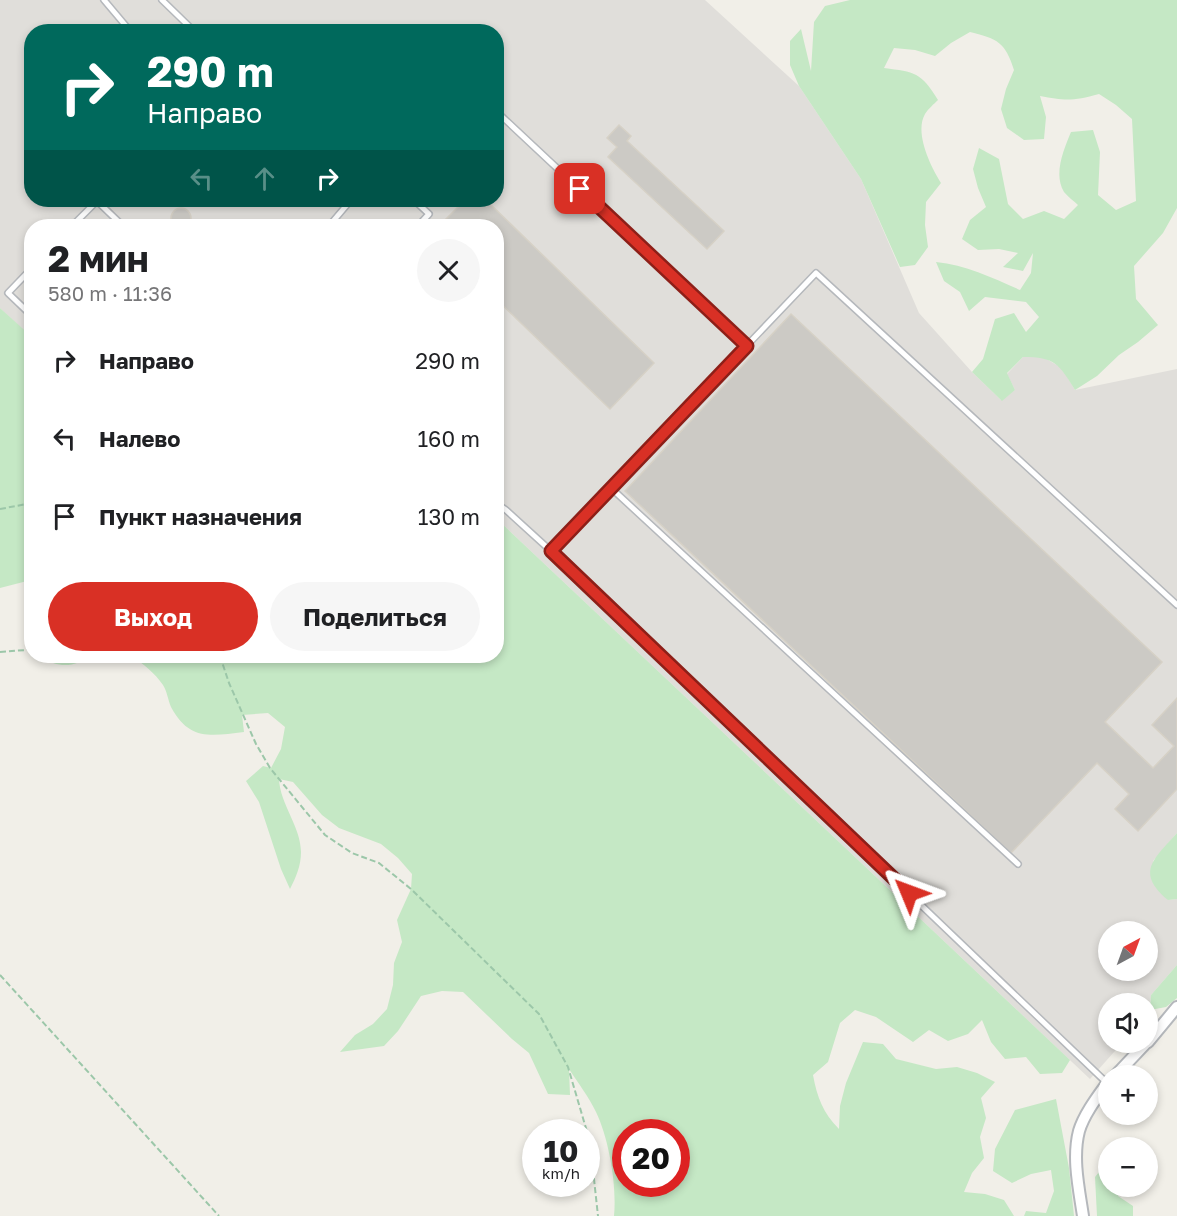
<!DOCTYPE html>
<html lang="ru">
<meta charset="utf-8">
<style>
body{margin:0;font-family:"Golos Text",sans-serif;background:#f6f6f6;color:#202124;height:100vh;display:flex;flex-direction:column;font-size:22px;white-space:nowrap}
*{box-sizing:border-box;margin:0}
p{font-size:20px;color:#757577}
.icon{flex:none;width:33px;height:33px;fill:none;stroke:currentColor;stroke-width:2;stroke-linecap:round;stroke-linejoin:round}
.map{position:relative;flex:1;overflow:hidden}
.sheet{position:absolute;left:24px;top:219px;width:480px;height:444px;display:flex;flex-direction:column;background:#fff;border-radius:24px;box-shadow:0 3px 9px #0003}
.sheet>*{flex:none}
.hud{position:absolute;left:24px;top:24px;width:480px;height:183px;border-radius:24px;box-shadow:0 3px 9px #0003;background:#00695c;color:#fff;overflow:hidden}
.needle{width:39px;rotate:41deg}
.tools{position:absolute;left:1098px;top:921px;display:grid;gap:12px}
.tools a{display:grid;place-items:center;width:60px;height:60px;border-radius:50%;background:#fff;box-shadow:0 3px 9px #0003;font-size:30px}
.speed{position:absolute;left:522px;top:1119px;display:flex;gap:12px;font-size:30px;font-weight:700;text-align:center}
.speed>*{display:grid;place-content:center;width:78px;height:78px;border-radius:50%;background:#fff;box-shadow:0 3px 9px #0003;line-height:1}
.speed small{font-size:15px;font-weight:400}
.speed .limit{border:9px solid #d22;background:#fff;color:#111}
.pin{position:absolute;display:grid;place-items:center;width:51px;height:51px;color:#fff;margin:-26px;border-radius:12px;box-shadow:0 3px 9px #0006}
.me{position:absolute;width:66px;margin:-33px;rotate:314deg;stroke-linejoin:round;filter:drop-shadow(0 0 4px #0008)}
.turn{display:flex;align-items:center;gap:21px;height:126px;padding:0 24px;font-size:27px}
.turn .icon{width:78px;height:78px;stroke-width:2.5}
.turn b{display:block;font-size:42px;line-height:51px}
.lanes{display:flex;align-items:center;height:57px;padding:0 24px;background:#0003;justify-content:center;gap:30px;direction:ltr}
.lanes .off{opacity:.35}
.round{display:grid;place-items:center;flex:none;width:63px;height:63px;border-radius:32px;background:#f6f6f6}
.overview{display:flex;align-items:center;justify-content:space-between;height:102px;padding:0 24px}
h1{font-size:36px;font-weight:700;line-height:45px}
.action{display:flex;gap:12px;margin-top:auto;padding:12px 24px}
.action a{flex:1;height:69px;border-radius:36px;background:#d93025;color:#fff;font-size:24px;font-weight:700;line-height:69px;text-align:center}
.action a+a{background:#f6f6f6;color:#202124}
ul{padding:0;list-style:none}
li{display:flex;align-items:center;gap:18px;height:78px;padding:0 24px}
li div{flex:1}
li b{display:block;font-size:22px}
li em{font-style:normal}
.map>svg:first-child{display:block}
.industrial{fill:#e0deda;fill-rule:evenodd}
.green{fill:#c5e8c5;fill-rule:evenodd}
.building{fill:#cccac5;stroke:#d6d1c6;stroke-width:1.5}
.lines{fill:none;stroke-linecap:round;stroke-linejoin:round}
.service-casing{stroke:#b5b8bc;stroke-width:8}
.minor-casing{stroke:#b5b8bc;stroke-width:14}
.path{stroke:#9cc7a9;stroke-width:2;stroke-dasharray:6 3;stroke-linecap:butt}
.service{stroke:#fff;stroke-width:5}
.minor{stroke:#fff;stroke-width:10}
.route-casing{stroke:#8d1f18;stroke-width:15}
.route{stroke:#d93025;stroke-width:10}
</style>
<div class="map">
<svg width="1177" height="1216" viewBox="0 0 1177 1216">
<rect width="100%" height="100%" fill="#f1efe8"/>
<path class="industrial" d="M0 0H705L799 86 861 179 919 313 972 372 1001 400 1015 390 1007 374 1023 357H1043L1062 368 1075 390 1177 369V833L1153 861 1168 900 1177 899V965L1151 995 1150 1010 1148 1013V1004H1108V1042L1122 1043 1090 1079 497 519 496 226H32L31 337 0 308ZM32 32H496V200H32ZM1108 932H1148V970H1108Z"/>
<g class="green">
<path d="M850 0H1177V208L1163 233 1134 266 1136 299 1158 325 1138 342 1119 355 1097 376 1075 390C1059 364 1055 357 1023 357L1007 373 1015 390 1002 401 972 372 983 359 995 319 1014 313 1026 332 1039 317 1026 302 985 297 969 311 960 292 944 281 936 262C966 265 993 278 1020 290L1031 273 1033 253 1023 271 1003 267 1018 253 999 249 978 250 962 239 970 220 986 207 978 188 973 169 979 148 999 159 1008 204 1023 219 1044 211 1064 219 1078 205C1074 201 1068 197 1064 192 1053 174 1064 149 1071 132L1093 130 1100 152 1098 195 1116 210 1136 201 1132 119 1116 105 1099 94C1074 101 1065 101 1040 96L1046 117 1044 139 1024 140 1007 128 1001 109 1006 89 1014 70C1005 42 998 39 970 32L951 43 935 56 915 50 894 48 884 68C915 72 921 72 938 100 934 104 928 109 925 114 914 133 931 167 941 183L926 202 925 225 928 247 915 265 900 267 861 179 799 86 790 65V41L801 29 811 71 814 22 825 6Z"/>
<polygon points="0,308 32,337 31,580 0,588"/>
<path d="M497 519 1070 1060 1062 1073 1040 1074 1026 1057 1005 1059 991 1042 982 1020 968 1034 948 1041 929 1030 913 1042 876 1017 855 1010 840 1023 828 1062 813 1075C817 1097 823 1113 839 1129L840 1106 846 1083 863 1042 883 1044 896 1059 936 1069 957 1067 977 1073 995 1082 981 1098 986 1118 980 1137 984 1158 972 1173 964 1192 985 1194 1004 1200 1014 1216H614C617 1186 609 1139 596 1112 589 1097 578 1083 569 1069L570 1095 548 1094 529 1053 512 1039 463 992 442 991 421 996 398 1031 384 1046 340 1052 355 1035 373 1024 387 1009 393 985 394 963 402 942 397 920 411 889 412 874 398 858 381 844 339 828 322 815 293 782 279 779C280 804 301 827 301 852 301 866 296 877 290 889L281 869 259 802 246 781 263 766 271 768 281 749 285 727 268 713 242 715 244 732C211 736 189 741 171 707 168 700 167 691 163 685 155 673 143 664 132 656H496ZM626 1132H676V1184H626Z"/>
<path d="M39 656H95C72 666 62 670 39 656Z"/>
<path d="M1177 833V899L1168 900C1135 872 1154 859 1177 833Z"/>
<polygon points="1177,965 1177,998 1166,1007 1150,1010 1151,995"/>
<polygon points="1056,1099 1069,1168 1074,1216 1024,1216 1026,1211 1046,1213 1054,1191 1051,1170 1031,1174 1012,1183 993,1171 995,1149 1015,1110"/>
<polygon points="1108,1161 1108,1186 1120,1187 1118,1196 1133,1206 1133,1216 1097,1216 1095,1177"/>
</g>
<g class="building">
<polygon points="619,125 631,136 627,141 724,231 707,249 608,157 617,147 607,138"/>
<polygon points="465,200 486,200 654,363 610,409 496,299 496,226 439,226"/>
<circle cx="181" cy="218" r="10"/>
<polygon points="791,314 1162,662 1105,722 1153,768 1174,746 1152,725 1177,698 1177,789 1138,831 1115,809 1129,794 1097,763 1011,853 625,491"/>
</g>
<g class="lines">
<defs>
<g id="service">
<polyline points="104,0 131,32"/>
<polyline points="162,0 195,32"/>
<polyline points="496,111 747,346"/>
<polyline points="414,200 429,214 418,226"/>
<polyline points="72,226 97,201 123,226"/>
<polyline points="329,226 351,200"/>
<polyline points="32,268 8,293 32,316"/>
<polyline points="611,488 816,273 1177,605"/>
<polyline points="496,503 506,510 551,551 1107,1083"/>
<polyline points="551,551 611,488 1018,864"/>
</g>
<g id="minor">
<polyline points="1148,1042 1177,1007"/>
<polyline points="1115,1076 1147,1042"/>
<path d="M1083 1216C1079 1189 1072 1158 1079 1131 1084 1114 1098 1096 1108 1082"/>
</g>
</defs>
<use href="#service" class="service-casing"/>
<use href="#minor" class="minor-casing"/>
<g class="path">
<polyline points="0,509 32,503"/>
<polyline points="0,652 26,650 32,646"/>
<polyline points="220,656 229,683 256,744 270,768 325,835 352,853 379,863 411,889 539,1014 568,1067 590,1142 598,1216"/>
<polyline points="0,975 219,1216"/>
</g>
<use href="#service" class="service"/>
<use href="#minor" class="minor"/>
</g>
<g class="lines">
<defs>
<polyline id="route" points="580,189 747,346 551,551 909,893"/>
</defs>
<use href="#route" class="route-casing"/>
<use href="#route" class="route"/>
</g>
</svg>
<div class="tools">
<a><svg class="needle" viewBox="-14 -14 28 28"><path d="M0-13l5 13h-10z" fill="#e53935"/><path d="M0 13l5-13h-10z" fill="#757577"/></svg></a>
<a><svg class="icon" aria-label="sound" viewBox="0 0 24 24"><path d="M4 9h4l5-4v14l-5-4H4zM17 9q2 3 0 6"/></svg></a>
<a>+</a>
<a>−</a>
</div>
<div class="speed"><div>10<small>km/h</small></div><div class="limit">20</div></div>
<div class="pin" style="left:580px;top:189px;background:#d93025"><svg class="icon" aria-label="arrive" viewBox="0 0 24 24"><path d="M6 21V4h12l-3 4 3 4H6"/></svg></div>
<svg class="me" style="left:909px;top:893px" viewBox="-20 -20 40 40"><path d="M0-17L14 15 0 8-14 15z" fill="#d93025" stroke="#fff" stroke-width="4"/></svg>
<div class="hud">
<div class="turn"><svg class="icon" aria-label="right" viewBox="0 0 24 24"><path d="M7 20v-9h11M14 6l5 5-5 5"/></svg><div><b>290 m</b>Направо</div></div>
<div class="lanes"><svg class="icon off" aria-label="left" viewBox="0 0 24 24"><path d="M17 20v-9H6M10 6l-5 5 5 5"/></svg><svg class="icon off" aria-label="ahead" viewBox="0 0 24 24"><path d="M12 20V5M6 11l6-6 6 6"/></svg><svg class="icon" aria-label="right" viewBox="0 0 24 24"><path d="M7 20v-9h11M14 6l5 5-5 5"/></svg></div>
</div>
<section class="sheet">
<div class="overview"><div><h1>2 мин</h1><p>580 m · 11:36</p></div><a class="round"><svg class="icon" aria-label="close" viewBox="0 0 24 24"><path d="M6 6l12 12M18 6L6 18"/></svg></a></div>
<ul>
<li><svg class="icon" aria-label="right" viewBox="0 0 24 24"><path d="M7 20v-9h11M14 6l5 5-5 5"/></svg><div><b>Направо</b></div><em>290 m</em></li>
<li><svg class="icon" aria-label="left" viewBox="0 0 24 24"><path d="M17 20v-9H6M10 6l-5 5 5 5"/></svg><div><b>Налево</b></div><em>160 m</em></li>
<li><svg class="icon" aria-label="arrive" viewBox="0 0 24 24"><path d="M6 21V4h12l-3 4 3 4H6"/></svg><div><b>Пункт назначения</b></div><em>130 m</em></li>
</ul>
<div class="action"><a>Выход</a><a>Поделиться</a></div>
</section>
</div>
